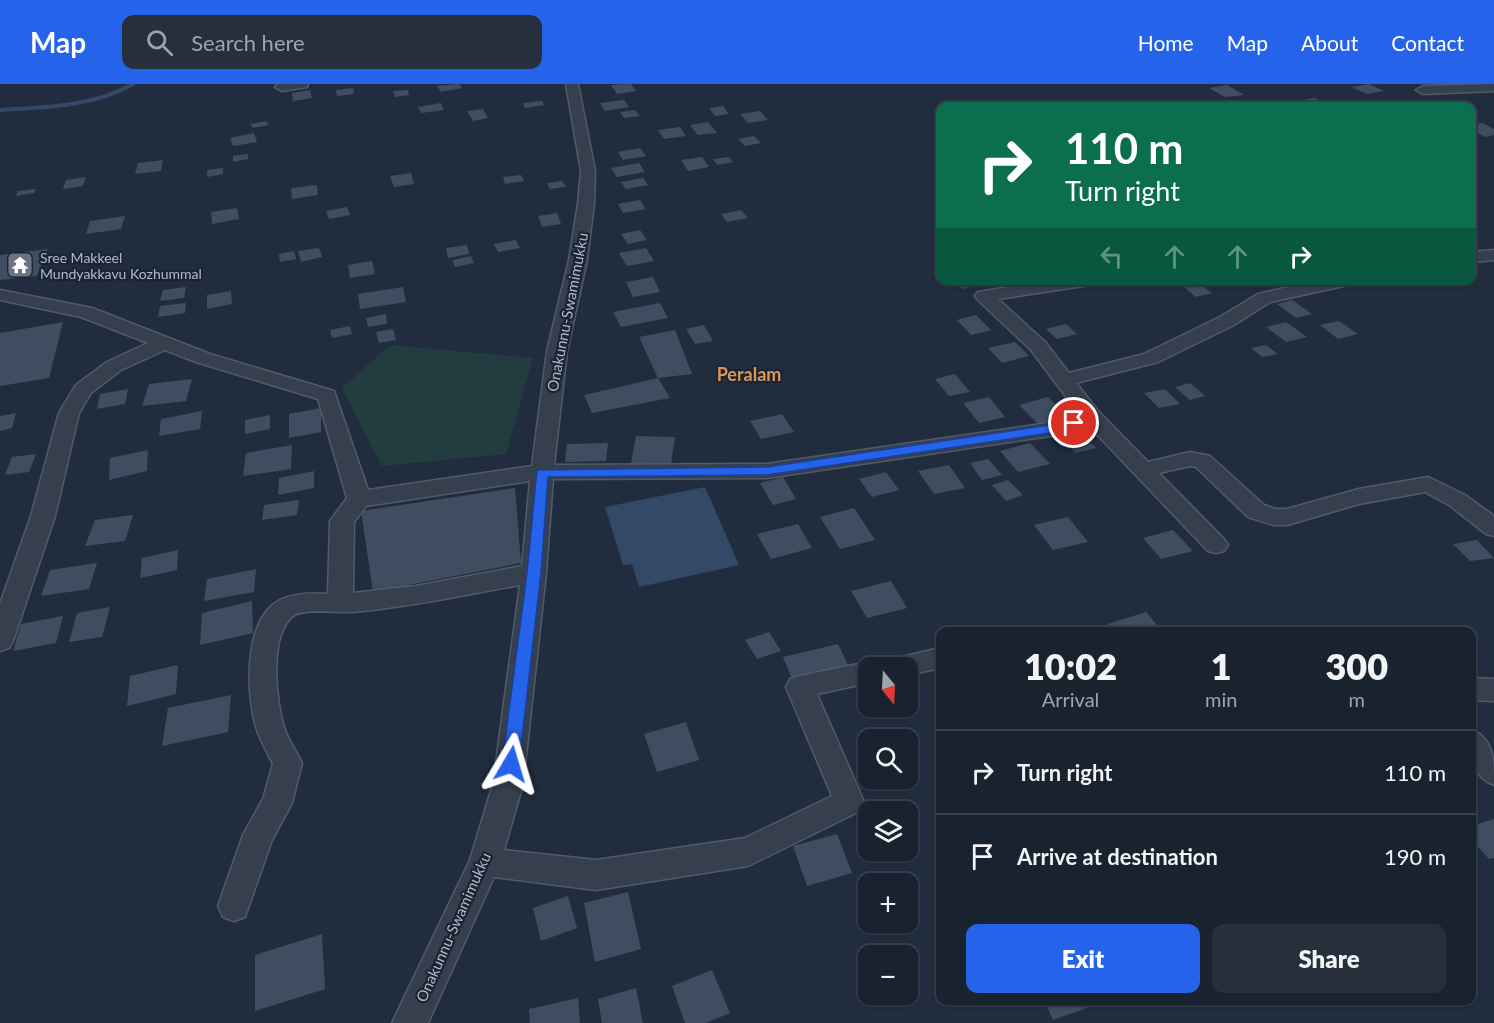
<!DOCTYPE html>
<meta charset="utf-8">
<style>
body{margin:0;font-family:Lato,sans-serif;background:#262f3b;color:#f1f3f6;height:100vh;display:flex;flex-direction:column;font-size:22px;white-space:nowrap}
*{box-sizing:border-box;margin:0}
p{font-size:20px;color:#9fa4aa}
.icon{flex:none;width:33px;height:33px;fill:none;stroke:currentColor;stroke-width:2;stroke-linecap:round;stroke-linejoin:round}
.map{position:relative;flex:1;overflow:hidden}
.details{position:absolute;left:936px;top:543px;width:540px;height:378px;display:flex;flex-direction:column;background:#19222f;border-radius:12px;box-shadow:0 2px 4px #0004,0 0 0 2px #373f4b}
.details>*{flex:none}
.banner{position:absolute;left:936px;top:18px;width:540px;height:183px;border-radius:12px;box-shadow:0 2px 4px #0004,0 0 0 2px #373f4b;background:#0b6e4f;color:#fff;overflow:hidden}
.needle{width:39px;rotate:162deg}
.buttons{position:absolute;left:858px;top:573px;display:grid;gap:12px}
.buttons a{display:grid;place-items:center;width:60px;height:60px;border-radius:12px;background:#19222f;box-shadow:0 2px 4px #0004,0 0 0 2px #373f4b;font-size:30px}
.pin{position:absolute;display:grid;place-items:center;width:51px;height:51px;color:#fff;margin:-26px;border:3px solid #fff;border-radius:50%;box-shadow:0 2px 6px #0007}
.me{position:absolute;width:66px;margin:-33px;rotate:7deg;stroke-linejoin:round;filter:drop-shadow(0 0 4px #0008)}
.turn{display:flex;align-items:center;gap:21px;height:126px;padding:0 30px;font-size:27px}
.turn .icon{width:78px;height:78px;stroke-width:2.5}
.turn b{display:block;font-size:42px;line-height:51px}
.lanes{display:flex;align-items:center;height:57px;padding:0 30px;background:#0003;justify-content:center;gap:30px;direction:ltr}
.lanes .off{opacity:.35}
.eta{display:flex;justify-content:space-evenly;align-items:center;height:102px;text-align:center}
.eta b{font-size:36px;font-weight:800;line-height:42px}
.button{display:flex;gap:12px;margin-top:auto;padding:12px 30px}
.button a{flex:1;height:69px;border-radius:12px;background:#2563eb;color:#fff;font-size:24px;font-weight:800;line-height:69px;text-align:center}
.button a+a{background:#262f3b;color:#f1f3f6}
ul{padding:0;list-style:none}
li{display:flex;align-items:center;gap:18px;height:84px;padding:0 30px;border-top:2px solid #373f4b}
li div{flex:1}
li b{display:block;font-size:22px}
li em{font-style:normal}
header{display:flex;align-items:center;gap:36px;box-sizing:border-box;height:84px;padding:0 30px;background:#2563eb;color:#fff}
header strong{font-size:28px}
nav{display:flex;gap:33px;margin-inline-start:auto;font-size:21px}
.search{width:420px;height:54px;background:#262f3b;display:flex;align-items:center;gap:15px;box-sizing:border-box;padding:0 21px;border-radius:12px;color:#9fa4aa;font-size:22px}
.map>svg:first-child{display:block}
.green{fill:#233c40}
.water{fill:#344867}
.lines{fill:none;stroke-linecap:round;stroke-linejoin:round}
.stream{stroke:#344867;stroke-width:4}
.building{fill:#404d61}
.minor-casing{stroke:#515a69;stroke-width:3}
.minor{fill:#363f4e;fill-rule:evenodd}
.route{fill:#2563eb;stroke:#184099;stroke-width:1.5}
.labels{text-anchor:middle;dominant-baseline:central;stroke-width:4.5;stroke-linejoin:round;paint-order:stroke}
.far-poi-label{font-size:14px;fill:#b1baca;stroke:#1b2433;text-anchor:start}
.street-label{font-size:15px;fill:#b1baca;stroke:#1b2433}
.quarter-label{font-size:18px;font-weight:bold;fill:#dd9459;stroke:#1b2433}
</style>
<header>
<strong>Map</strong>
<div class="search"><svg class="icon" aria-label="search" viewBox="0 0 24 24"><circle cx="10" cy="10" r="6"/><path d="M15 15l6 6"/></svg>Search here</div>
<nav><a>Home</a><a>Map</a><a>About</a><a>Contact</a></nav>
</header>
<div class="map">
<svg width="1494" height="939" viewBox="0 0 1494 939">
<rect width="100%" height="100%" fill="#212d3f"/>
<polygon class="green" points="390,261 533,274 506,370 382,382 342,304"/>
<polygon class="water" points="705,403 739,481 639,503 632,480 623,481 605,423"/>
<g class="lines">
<path class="stream" d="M0 26C46 23 92 23 133 0"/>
</g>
<g class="building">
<polygon points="459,0 462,4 441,8 437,2"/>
<polygon points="631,0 636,7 617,10 611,1"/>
<polygon points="1369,0 1384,7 1367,10 1352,3"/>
<polygon points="1227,1 1244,11 1225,13 1209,4"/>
<polygon points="353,4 354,10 337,12 336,6"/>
<polygon points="310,6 312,14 293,17 292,9"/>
<polygon points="408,6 409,11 395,13 393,7"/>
<polygon points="1315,14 1329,22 1310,22 1299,17"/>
<polygon points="624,16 629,23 605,27 600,19"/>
<polygon points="542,17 544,21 525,24 523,19"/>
<polygon points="441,19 444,26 421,29 418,23"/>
<polygon points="723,22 729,30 715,32 709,24"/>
<polygon points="483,25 488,34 473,37 467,27"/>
<polygon points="635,26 640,32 624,34 620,28"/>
<polygon points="760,27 768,36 748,39 740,30"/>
<polygon points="266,37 269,41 253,44 250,40"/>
<polygon points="708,38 717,49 698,51 690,41"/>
<polygon points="1482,39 1494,45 1494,51 1485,53 1472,46 1472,41"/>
<polygon points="680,43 686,52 664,55 658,46"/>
<polygon points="254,49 257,58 233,62 230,54"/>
<polygon points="754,52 761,59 745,62 738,55"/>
<polygon points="640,64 646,72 623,76 618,68"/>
<polygon points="248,70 248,75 233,78 233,72"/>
<polygon points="702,73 709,83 688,87 681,76"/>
<polygon points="729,73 733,78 717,81 713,75"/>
<polygon points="163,76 161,87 135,90 138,79"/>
<polygon points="639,79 645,88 617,93 611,84"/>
<polygon points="223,84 223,90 207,93 207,86"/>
<polygon points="411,89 414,100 394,103 390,92"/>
<polygon points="521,91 524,97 505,100 503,93"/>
<polygon points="86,93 83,102 63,105 66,96"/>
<polygon points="643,94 648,101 626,105 621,98"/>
<polygon points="562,97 566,103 550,105 547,99"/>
<polygon points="317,101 318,111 292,115 291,104"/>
<polygon points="36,105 34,109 16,112 18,107"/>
<polygon points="640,116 646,125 623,129 618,120"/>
<polygon points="347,123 350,131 329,135 326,127"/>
<polygon points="237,124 239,135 212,140 211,128"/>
<polygon points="741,126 748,134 727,138 721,130"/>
<polygon points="557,129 561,140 542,143 538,132"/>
<polygon points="125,132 121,145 86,150 90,137"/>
<polygon points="640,146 647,156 628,160 621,150"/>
<polygon points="516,156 520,164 498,168 494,160"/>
<polygon points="467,161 469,170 448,174 446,164"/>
<polygon points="319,164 322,173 301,178 298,167"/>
<polygon points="646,164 654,177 627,182 619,169"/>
<polygon points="48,165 37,192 0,196 0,171"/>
<polygon points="294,167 296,175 280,178 279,170"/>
<polygon points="471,172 474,179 455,183 452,176"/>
<polygon points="372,177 375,190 350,194 348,181"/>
<polygon points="653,193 660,208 633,213 626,198"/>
<polygon points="954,196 975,196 980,201 962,205"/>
<polygon points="1200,200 1212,209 1196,213 1184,203"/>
<polygon points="186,203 184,214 160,217 163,206"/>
<polygon points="403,203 406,218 360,225 358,210"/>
<polygon points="231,207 232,220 207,225 207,211"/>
<polygon points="1292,216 1312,230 1296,234 1277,220"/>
<polygon points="186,219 185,229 158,233 160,222"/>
<polygon points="660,219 668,234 621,243 613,228"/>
<polygon points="386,230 387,240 368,243 366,234"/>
<polygon points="976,231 991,246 971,251 957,236"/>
<polygon points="1339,237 1358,250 1338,255 1320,241"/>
<polygon points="63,238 49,294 0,302 0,249"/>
<polygon points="1286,238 1307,253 1286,258 1266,243"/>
<polygon points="1066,240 1077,250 1057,255 1046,245"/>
<polygon points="704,241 713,257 695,260 686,245"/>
<polygon points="350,242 352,250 332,254 330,246"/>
<polygon points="393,245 396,256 379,259 376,248"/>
<polygon points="675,246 692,290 658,294 639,253"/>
<polygon points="1015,258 1029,272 1002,279 988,264"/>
<polygon points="1266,261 1278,270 1262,273 1251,264"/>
<polygon points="955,290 970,308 949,312 935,295"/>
<polygon points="658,294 670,314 592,329 584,311"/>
<polygon points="192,295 186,317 142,322 149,300"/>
<polygon points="1190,299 1205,312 1190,316 1175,303"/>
<polygon points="128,305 125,320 97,325 100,310"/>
<polygon points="1165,305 1180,320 1159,324 1144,309"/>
<polygon points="989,313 1005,333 979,339 963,319"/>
<polygon points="1048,313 1068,333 1038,340 1019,321"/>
<polygon points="321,324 321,348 289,354 289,330"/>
<polygon points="202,327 200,345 159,352 161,335"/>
<polygon points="16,329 12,344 0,347 0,332"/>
<polygon points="782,330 794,348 761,355 750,337"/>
<polygon points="270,331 270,345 245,350 245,336"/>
<polygon points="1083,350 1096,364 1075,369 1063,355"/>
<polygon points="636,352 675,353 671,380 631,379"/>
<polygon points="608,359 606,377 565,378 567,360"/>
<polygon points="1030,359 1050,380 1018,388 1000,367"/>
<polygon points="292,361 291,385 243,392 246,369"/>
<polygon points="148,366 147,387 109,396 110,374"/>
<polygon points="36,370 29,388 5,391 12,373"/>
<polygon points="988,375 1002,391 982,396 970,379"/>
<polygon points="949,381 965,404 934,410 918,387"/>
<polygon points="314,387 314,404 278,411 279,394"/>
<polygon points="886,388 899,406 872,413 859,395"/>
<polygon points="783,393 796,415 773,421 760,399"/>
<polygon points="1008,396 1023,411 1006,417 992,401"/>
<polygon points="515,404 521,479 373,508 361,427"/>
<polygon points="299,416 297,431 262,436 264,421"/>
<polygon points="854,424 875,456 840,465 820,433"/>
<polygon points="133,431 125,457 85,462 95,436"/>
<polygon points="1068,433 1088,458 1053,466 1034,441"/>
<polygon points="798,440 812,464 771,475 757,450"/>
<polygon points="1173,446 1193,467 1161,475 1143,454"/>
<polygon points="1477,456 1494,474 1470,477 1453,460"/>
<polygon points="178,466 177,486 140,494 142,474"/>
<polygon points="97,479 89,505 41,512 50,486"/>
<polygon points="256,485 254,508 204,517 207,495"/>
<polygon points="891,497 907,524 867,534 851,507"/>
<polygon points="252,517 253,549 200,561 202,529"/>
<polygon points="110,523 102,553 69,558 77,529"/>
<polygon points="1146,528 1163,548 1115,548 1108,540"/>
<polygon points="63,532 56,559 13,567 21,540"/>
<polygon points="769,548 781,567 757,575 745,556"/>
<polygon points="838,560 849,583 793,597 783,573"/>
<polygon points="178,581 176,610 127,622 130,592"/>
<polygon points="231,611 228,648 162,662 168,624"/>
<polygon points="686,638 699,676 657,688 644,650"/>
<polygon points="1494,735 1494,774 1489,775 1472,756 1472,742"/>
<polygon points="837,750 852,789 807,802 793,762"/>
<polygon points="628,808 641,865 595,878 584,819"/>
<polygon points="568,812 577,844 541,857 533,824"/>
<polygon points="322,850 325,905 255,927 255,871"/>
<polygon points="712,886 730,929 706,939 685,939 672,902"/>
<polygon points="636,904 643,939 602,939 598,915"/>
<polygon points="578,914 580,939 530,939 529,925"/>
<polygon points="1044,916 1093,916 1095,921 1053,936"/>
</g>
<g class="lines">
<defs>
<g id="minor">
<polygon points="278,0 308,0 307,3 282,7 275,3"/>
<path d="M566 0H578L595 87 594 120 587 176 567 267 554 381 767 380 1055 338 1079 330 1031 266 978 216 975 212 978 208 984 207 1052 196H1098L1090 201 998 215 1045 258 1069 289 1144 270 1220 233 1258 210 1320 196H1355L1353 200 1270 218 1234 241 1158 278 1076 299 1099 328 1148 378 1190 368 1210 372 1264 421 1275 425H1287L1359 405 1428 393 1465 411 1494 432V452L1486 450 1449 421 1425 408 1359 420 1287 441H1274L1248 433 1196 383 1190 382 1159 389 1224 455 1228 461 1224 467 1216 469 1208 467 1088 341 1057 351 767 394 553 395 546 489 523 700 504 766 596 776 745 754 832 712 786 603 790 595 800 592 868 578 879 584H868V599L817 610 864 718 860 727 748 782 596 806 494 793 428 939H392L470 776 493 700 520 501C464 511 409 523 352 528 338 529 305 524 293 532 268 552 276 620 285 646 289 658 297 668 302 679L292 719 272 756 245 833 234 837 223 833 218 822 243 751 263 715 273 680C268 669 261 658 257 646 246 613 243 538 278 517 293 509 311 509 328 510L330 437 347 414 318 315 196 278 165 266 121 286 91 309 79 329 55 432 13 557 9 564 0 567V520L31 432 59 329 76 301 107 278 148 259 81 233 0 216V206L92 224 210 270 334 307 368 406 532 382 547 267 569 176 578 120 581 87ZM530 397 522 482 416 502 353 509 354 438 366 422Z"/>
<polygon points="1494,0 1494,7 1423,10 1416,6 1423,2"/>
<polygon points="1494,166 1494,176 1472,178 1472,168"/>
<polygon points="940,564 940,584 908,591 908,584 880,584 884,577"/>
<polygon points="1472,594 1494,595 1494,617 1472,616"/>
<path d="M1472 646C1494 655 1494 677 1494 701 1470 692 1470 668 1472 646Z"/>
</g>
</defs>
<use href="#minor" class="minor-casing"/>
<use href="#minor" class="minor"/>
</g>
<polygon class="route" points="1074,335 1080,339 1079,341 1057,348 767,391 548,393 541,489 519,680 516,685 511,687 505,685 502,680 527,489 537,386 767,383 1056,340"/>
<defs>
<symbol id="temple-square" viewBox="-11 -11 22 22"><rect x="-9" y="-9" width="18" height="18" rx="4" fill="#6b7280" stroke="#1b2433"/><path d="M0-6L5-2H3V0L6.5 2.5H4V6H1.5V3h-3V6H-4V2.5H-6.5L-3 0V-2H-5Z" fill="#fff"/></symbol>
</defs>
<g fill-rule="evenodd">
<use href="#temple-square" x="5" y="166" width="30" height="30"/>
</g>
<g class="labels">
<g class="far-poi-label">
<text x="40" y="173">Sree Makkeel<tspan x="40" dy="16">Mundyakkavu Kozhummal</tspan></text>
</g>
<g class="street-label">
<text transform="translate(567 228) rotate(-79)">Onakunnu-Swamimukku</text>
<text transform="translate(453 843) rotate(-66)">Onakunnu-Swamimukku</text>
</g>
<g class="quarter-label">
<text x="749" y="290">Peralam</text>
</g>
</g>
</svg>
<div class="buttons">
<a><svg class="needle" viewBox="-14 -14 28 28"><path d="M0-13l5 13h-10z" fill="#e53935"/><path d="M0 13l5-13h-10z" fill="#9fa4aa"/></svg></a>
<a><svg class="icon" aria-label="search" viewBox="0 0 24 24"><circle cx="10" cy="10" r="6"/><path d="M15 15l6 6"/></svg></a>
<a><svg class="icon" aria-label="layers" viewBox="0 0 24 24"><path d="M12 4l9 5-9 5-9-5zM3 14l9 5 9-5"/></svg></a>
<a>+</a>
<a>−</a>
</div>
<div class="pin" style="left:1074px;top:339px;background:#d93025"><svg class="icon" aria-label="arrive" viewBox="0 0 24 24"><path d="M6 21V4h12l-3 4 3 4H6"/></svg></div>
<svg class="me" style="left:511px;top:680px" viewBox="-20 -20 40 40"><path d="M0-17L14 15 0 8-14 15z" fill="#2563eb" stroke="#fff" stroke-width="4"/></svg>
<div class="banner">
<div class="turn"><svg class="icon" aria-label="right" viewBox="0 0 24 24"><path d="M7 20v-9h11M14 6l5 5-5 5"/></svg><div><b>110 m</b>Turn right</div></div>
<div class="lanes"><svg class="icon off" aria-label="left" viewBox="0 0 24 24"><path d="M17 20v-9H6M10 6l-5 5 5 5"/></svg><svg class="icon off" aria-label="ahead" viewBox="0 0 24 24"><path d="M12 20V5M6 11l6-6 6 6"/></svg><svg class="icon off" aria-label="ahead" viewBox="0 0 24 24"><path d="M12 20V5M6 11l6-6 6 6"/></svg><svg class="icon" aria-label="right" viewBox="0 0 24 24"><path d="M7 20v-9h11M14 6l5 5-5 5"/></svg></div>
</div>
<section class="details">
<div class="eta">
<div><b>10:02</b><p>Arrival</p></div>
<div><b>1</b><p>min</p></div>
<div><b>300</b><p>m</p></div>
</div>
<ul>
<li><svg class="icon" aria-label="right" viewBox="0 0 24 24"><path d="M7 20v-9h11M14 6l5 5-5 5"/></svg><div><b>Turn right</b></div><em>110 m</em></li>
<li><svg class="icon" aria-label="arrive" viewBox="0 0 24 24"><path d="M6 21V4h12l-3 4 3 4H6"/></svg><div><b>Arrive at destination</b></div><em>190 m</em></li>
</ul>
<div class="button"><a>Exit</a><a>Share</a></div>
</section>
</div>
